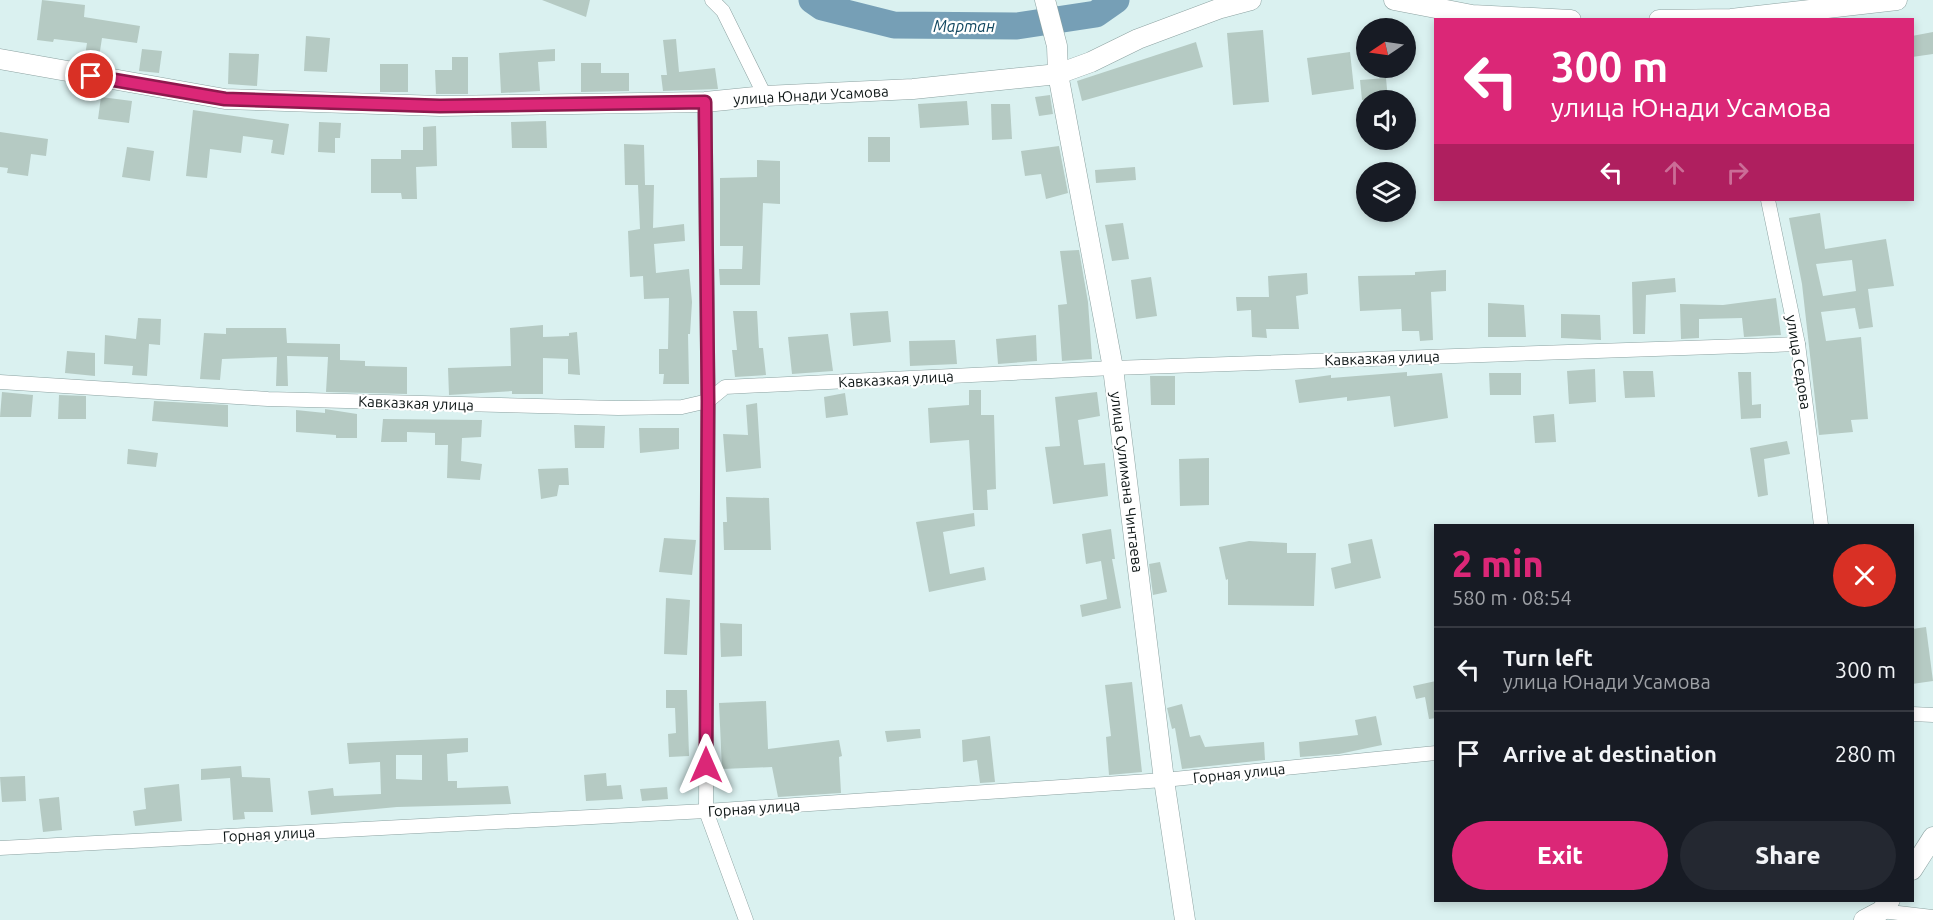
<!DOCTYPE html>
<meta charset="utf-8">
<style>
body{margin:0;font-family:Ubuntu,sans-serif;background:#242831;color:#f1f3f6;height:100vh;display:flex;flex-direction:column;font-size:22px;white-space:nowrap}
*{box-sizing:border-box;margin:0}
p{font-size:20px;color:#9ea1a6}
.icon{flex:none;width:33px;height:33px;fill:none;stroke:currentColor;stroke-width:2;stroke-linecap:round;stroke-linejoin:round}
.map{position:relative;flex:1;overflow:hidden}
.panel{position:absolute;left:1434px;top:524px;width:480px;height:378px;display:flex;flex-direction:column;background:#171b24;border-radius:0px;box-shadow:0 3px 9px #0003}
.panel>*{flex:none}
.top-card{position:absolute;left:1434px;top:18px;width:480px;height:183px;border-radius:0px;box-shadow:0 3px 9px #0003;background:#db2777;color:#fff;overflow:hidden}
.needle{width:39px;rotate:257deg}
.tools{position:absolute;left:1356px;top:18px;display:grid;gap:12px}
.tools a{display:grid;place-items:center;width:60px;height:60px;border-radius:50%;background:#171b24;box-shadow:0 3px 9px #0003;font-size:30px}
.pin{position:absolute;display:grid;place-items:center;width:51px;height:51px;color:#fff;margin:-26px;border:3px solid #fff;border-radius:50%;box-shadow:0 2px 6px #0007}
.me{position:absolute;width:66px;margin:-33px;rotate:0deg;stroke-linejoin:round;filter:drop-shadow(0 0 4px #0008)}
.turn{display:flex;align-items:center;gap:21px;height:126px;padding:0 18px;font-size:27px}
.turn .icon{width:78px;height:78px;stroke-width:2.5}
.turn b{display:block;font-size:42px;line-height:51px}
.lanes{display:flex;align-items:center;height:57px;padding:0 18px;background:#0003;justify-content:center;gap:30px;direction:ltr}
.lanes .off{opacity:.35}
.round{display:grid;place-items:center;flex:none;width:63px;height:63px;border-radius:32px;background:#242831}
.summary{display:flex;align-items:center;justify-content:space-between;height:102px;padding:0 18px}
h1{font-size:36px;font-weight:800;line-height:45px;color:#db2777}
.button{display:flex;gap:12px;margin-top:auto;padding:12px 18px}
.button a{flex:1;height:69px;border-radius:36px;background:#db2777;color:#fff;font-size:24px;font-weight:800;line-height:69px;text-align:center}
.button a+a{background:#242831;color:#f1f3f6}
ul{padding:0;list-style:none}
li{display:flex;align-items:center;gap:18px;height:84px;padding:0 18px;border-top:2px solid #363941}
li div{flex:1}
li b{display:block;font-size:22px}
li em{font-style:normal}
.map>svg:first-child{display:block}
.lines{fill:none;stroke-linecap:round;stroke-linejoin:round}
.river{stroke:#769fb6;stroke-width:27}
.building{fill:#b5cac3;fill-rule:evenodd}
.street-casing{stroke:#8ca2a1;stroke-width:15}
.secondary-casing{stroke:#8ca2a1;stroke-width:21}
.street{stroke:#fff;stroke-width:14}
.secondary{stroke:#fff;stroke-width:20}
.route-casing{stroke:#8e194d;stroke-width:15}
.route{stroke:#db2777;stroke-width:10}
.labels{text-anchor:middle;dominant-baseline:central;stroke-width:4.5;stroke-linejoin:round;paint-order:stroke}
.street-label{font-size:15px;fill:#0d1515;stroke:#fff}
.water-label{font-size:16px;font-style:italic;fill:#114760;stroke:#fff}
</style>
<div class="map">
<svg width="1933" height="920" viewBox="0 0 1933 920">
<rect width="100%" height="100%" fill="#daf1f0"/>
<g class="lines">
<polyline class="river" points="812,0 822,7 894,25 1017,26 1096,14 1116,0"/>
</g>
<g class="building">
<polygon points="42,0 85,5 84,17 140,26 137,43 102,38 98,64 84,62 87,43 54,39 53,42 37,40"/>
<polygon points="542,0 590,0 586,17"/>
<polygon points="1263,30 1269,102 1233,105 1227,33"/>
<polygon points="1933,32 1933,54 1912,57 1912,36"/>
<polygon points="306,36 330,38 327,72 304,71"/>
<polygon points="676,39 679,72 715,68 718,89 663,91 661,75 667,75 663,40"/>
<polygon points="1196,42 1203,67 1082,101 1077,81"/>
<polygon points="142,49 162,51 159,73 139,71"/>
<polygon points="555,49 555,61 538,62 540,91 501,93 499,53"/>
<polygon points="1350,52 1354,89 1312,95 1307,58"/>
<polygon points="229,53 259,54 257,86 228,84"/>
<polygon points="452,57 468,57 468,94 436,94 435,70 452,70"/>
<polygon points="581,63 601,63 601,73 629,73 629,91 581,92"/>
<rect x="380" y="64" width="28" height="28"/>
<polygon points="1386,78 1388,100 1362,100 1360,80"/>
<polygon points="1050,95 1053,114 1039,116 1035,97"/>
<polygon points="101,97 132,101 129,123 98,119"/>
<polygon points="967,101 969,125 920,128 918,104"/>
<polygon points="991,104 1010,104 1012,139 992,140"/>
<polygon points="193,110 289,124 284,155 271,153 273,140 243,136 241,153 210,149 207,178 186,176"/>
<polygon points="546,121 547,148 512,148 511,122"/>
<polygon points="319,122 341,123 340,138 335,138 335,153 318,152"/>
<polygon points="436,126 437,166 416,167 417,199 402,199 401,193 371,193 371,159 401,159 401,150 423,150 423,127"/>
<polygon points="0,132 48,139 46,156 31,154 28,176 7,173 8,168 0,167"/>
<rect x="868" y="137" width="22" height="25"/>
<polygon points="624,144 644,145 645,185 625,185"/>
<polygon points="1059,146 1068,193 1046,199 1041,174 1025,176 1021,151"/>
<polygon points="127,147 154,151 150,181 122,177"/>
<polygon points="757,160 780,161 780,204 763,203 760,285 720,285 719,269 742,269 743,246 720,246 720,178 757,177"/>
<polygon points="1135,167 1136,180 1096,183 1095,170"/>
<polygon points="638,185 654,185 653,228 684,224 685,241 654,244 656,273 689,269 692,302 690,334 688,334 689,384 663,384 664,374 659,374 659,349 668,349 669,298 644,299 643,276 630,277 628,231 640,229"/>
<path d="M1820 213 1825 249 1886 239 1894 286 1868 289 1873 327 1859 329 1855 308 1821 312 1826 341 1861 337 1868 419 1851 420 1853 432 1819 435 1802 284 1789 218ZM1852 260 1856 291 1823 296 1816 264Z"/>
<polygon points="1123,223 1129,259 1112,261 1105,225"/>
<polygon points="1079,250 1088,302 1092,359 1062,361 1058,305 1067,304 1060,251"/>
<polygon points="1446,270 1446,291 1431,292 1433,340 1420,341 1419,331 1402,331 1401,309 1360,311 1358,276 1415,275 1415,272"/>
<polygon points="1307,273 1308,294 1296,296 1299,329 1266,329 1267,338 1252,337 1251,310 1237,311 1236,297 1269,297 1268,276"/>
<polygon points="1151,277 1157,316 1136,319 1131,280"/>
<polygon points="1675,278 1676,292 1646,295 1645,334 1633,334 1632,282"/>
<polygon points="1776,298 1781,335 1744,337 1742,318 1699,319 1699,338 1681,339 1680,304 1723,305"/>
<polygon points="1488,303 1524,305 1526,337 1488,337"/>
<polygon points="733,311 757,311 759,348 763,348 766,375 735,377 732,350 737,350"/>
<polygon points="888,311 891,342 853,346 850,313"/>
<polygon points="1561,314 1600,315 1601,340 1561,338"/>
<polygon points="138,318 161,319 160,345 149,344 147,376 132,375 133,366 104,364 105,335 136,339"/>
<polygon points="543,325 543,337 569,336 569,333 577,332 580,375 568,374 568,359 543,358 543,394 512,394 512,391 449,395 448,368 511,366 510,328"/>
<polygon points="226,328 286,328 287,343 340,344 340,360 365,361 365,366 407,367 407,394 326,392 328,357 287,356 288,386 276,386 277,357 222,359 220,380 200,379 204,333 226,334"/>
<polygon points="828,334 833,371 792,374 788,337"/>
<polygon points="1036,335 1037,361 998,364 996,339"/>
<polygon points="955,340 957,364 910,366 909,341"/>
<polygon points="67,351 95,353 95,376 65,373"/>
<polygon points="1595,369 1596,402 1569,404 1567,371"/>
<polygon points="1623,371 1653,371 1655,397 1625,398"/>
<polygon points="1407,372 1407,376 1442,373 1448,418 1394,427 1390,396 1347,401 1347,397 1299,403 1295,380 1331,375 1331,378"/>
<polygon points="1738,372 1751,372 1752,405 1761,404 1761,418 1741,419"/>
<polygon points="1489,373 1521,373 1521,395 1490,395"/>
<polygon points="1150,376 1175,376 1175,405 1151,405"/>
<polygon points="969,390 981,390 981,415 994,415 996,489 987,490 988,510 973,510 969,440 930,443 928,408 969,405"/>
<polygon points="2,392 33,395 31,417 0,417"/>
<polygon points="1097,392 1100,416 1078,420 1084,465 1105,463 1108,496 1053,504 1045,447 1060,446 1055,397"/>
<polygon points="845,393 848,415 826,418 824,397"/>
<polygon points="59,395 86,396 86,419 58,419"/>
<polygon points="154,401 228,405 228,427 152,421"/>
<polygon points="757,403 761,468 726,472 723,434 748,435 746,405"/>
<polygon points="325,409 357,414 357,438 336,438 336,435 296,432 296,410 325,413"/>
<polygon points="1554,414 1556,442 1535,443 1533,416"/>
<polygon points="383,419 482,420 481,437 462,438 461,461 482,464 480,480 447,478 448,445 435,445 435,433 407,432 407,442 381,442"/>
<polygon points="574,425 605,426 604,448 575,448"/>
<polygon points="639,428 679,428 679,449 640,453"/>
<polygon points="1787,441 1790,454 1764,459 1768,495 1758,497 1750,448"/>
<polygon points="128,449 158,453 156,467 127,464"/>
<polygon points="1209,458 1209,505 1180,506 1179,459"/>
<polygon points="568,468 569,485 559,485 557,496 541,499 538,469"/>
<polygon points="726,497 769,498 771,550 724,550 723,522 727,522"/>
<polygon points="974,513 975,526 943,532 950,574 984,567 986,580 929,592 916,522"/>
<polygon points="1111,529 1115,559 1112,559 1121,608 1082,617 1080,605 1107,599 1101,561 1086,564 1082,534"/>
<polygon points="664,538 696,540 692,575 659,572"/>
<polygon points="1372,539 1381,578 1335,589 1331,568 1351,563 1348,544"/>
<polygon points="1249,541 1287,543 1287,553 1316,553 1314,606 1228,605 1228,579 1226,580 1219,547"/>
<polygon points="1160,562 1167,592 1153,595 1149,564"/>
<polygon points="666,598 690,600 687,655 664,654"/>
<polygon points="720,623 742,624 742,656 721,657"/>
<polygon points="1926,627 1933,681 1912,684 1912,629"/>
<polygon points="1436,681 1436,718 1429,719 1425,697 1416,699 1413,686"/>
<polygon points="1132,682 1142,772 1109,775 1106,737 1111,736 1105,685"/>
<polygon points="666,690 687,690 689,756 669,757 668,734 676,733 675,708 666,708"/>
<polygon points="766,701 768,749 839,740 842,756 839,757 841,793 778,797 772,767 722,769 719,703"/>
<polygon points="1182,704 1190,737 1200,735 1205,747 1264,742 1265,760 1182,769 1175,728 1172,729 1167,708"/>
<polygon points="1376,716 1382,745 1339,754 1300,757 1299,742 1358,735 1355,720"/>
<polygon points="920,729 921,738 887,742 885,731"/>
<polygon points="990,736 995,782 980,783 977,760 963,762 962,740"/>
<path d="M468 738V752L447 754 448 781H457V788L508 786 511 804 397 807 311 815 308 791 333 788 334 796 381 794 380 762 349 764 347 743ZM396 755H422V780L396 779Z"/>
<polygon points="241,766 242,777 270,778 273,812 244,812 245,819 233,820 230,778 201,780 201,769"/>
<polygon points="606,773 607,786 621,785 623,799 586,801 584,775"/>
<polygon points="25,776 26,801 2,802 0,777"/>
<polygon points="179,784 182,821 135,826 133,811 146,809 144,788"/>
<polygon points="667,787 668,799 642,801 640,789"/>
<polygon points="59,797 62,830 43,832 39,799"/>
</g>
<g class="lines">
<defs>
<g id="street">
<polyline points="712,0 723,11 765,96"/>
<polyline points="705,102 708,401 706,811 746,920"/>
<polyline points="1768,200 1798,344 1821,525"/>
<polyline points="0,382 268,399 618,408 682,407 708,401 725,387 1113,368 1798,344"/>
<polyline points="1912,714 1933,715"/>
<polyline points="0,848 706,811 1164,780 1436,753"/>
<polyline points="1881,911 1933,917"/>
</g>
<g id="secondary">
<polyline points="1045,0 1057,46 1058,74 1113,368 1164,780 1185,920"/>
<polyline points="1394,0 1472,15 1571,20"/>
<polyline points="1659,20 1731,19 1897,0"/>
<polyline points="0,59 225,99 440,106 705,102 765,96 913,89 1058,74 1091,62 1138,39 1221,8 1251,0"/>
<polyline points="1912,870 1933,837"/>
<polyline points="1864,920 1881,911 1890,900"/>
</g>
</defs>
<use href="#street" class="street-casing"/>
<use href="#secondary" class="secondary-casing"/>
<use href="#street" class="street"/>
<use href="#secondary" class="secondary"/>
</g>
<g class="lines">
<defs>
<polyline id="route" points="91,76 225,99 440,106 705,102 708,401 706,765"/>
</defs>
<use href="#route" class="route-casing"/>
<use href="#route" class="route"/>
</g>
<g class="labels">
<g class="street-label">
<text transform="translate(811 95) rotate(-3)">улица Юнади Усамова</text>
<text transform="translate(1382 358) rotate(-2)">Кавказкая улица</text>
<text transform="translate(1799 362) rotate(81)">улица Седова</text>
<text transform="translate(896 379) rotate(-3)">Кавказкая улица</text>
<text transform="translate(416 403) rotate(2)">Кавказкая улица</text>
<text transform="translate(1127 482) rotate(83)">улица Сулимана Чинтаева</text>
<text transform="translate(1239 773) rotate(-6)">Горная улица</text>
<text transform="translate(754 808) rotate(-4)">Горная улица</text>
<text transform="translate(269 834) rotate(-3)">Горная улица</text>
</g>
<g class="water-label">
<text x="964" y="26">Мартан</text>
</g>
</g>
</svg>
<div class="tools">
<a><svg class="needle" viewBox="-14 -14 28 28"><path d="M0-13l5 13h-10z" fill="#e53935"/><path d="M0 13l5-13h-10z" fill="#9ea1a6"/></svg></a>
<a><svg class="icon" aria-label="sound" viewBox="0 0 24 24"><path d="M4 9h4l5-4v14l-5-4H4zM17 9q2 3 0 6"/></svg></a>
<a><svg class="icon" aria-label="layers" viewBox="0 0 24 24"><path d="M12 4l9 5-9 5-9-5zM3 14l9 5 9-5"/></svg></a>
</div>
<div class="pin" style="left:91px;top:76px;background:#d93025"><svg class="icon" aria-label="arrive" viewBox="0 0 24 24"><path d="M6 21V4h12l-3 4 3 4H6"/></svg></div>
<svg class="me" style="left:706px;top:765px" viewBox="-20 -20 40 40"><path d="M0-17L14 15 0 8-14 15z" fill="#db2777" stroke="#fff" stroke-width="4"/></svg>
<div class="top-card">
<div class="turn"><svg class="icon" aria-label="left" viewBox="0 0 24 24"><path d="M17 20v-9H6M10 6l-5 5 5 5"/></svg><div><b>300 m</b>улица Юнади Усамова</div></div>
<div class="lanes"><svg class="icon" aria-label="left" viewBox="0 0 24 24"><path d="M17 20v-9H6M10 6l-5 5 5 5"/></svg><svg class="icon off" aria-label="ahead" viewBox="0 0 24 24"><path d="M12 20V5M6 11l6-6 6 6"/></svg><svg class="icon off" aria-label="right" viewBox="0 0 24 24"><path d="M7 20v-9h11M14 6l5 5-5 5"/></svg></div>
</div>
<section class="panel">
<div class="summary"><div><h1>2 min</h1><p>580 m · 08:54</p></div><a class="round" style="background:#d93025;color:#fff"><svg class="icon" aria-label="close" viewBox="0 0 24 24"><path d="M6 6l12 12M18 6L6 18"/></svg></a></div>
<ul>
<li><svg class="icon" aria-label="left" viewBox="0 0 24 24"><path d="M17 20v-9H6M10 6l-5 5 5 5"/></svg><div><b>Turn left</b><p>улица Юнади Усамова</p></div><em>300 m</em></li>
<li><svg class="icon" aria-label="arrive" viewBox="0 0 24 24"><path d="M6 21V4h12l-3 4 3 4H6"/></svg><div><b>Arrive at destination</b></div><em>280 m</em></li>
</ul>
<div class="button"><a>Exit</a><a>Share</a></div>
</section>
</div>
